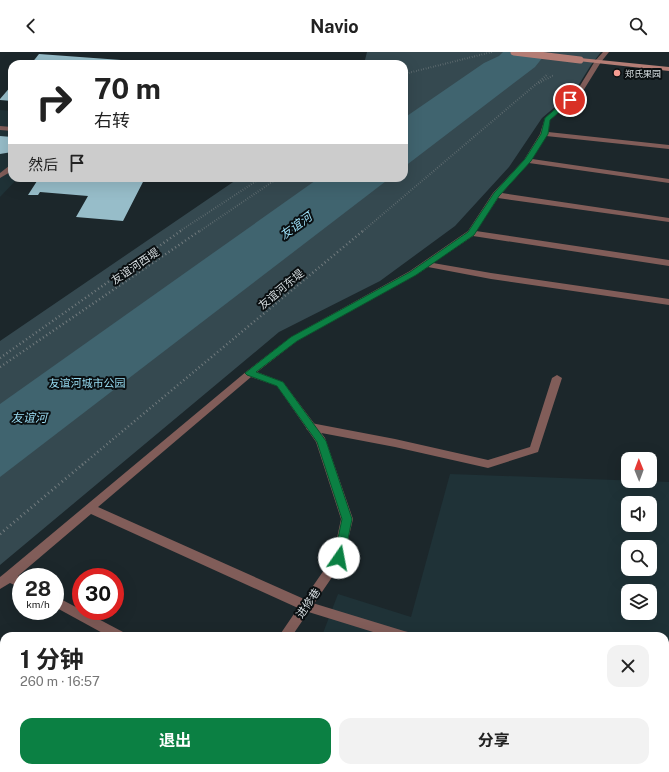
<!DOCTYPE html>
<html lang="zh">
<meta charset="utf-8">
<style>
body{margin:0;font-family:"Public Sans","Noto Sans SC",sans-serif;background:#f2f2f2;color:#222;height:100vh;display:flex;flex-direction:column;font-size:15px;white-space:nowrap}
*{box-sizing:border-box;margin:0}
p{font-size:13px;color:#767676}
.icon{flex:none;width:22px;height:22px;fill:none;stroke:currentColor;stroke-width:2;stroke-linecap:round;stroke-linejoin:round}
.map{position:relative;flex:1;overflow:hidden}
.sheet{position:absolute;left:0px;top:580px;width:669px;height:140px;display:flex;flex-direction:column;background:#fff;border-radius:12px 12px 0 0;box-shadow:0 4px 16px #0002}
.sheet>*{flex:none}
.top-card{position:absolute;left:8px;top:8px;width:400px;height:122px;border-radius:12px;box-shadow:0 4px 16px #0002;background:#fff;color:#222;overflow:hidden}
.needle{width:26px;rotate:359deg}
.buttons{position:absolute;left:621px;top:400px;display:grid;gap:8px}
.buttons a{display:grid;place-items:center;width:36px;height:36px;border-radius:8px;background:#fff;box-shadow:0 4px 16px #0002;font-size:20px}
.speed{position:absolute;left:12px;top:516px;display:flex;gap:8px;font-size:20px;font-weight:700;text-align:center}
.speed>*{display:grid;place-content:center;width:52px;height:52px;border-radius:50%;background:#fff;box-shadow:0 4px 16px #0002;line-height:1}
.speed small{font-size:10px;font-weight:400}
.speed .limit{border:6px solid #d22;background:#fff;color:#111}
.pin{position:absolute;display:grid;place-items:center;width:34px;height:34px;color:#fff;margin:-17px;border:2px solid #fff;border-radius:50%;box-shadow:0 1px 4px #0007}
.me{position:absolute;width:44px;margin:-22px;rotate:12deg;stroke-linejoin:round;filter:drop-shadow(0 0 3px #0008)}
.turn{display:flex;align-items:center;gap:14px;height:84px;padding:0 20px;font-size:18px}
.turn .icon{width:52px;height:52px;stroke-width:2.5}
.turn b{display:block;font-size:28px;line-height:34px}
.then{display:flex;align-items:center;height:38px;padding:0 20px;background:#0003;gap:8px;font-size:15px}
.round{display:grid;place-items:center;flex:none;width:42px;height:42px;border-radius:12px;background:#f2f2f2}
.headline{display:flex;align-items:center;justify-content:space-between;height:68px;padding:0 20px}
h1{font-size:24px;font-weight:700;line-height:30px}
.cta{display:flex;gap:8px;margin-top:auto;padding:8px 20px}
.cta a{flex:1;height:46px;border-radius:12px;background:#0b8043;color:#fff;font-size:16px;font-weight:700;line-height:46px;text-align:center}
.cta a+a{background:#f2f2f2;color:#222}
header{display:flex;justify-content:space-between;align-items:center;height:52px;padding:0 20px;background:#fff;font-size:18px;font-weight:700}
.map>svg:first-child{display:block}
.built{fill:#1f3237;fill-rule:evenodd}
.green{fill:#354950}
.water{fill:#40646f}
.building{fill:#97bdc9}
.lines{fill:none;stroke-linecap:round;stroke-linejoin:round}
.path-far2{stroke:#737c7f;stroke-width:2;stroke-dasharray:0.5 2;stroke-linecap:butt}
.path-far1{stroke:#737c7f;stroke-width:2.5;stroke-dasharray:1 3;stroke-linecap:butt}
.path{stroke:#737c7f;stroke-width:3;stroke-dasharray:1 3.5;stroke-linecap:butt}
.lane{fill:#815d59;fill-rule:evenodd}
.street{fill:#815d59;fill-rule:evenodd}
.secondary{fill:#b47d75;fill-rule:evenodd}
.secondary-bridge{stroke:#b47d75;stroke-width:7}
.route{fill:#0b8043;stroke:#07532c}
.poi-dot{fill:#f59c91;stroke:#0a0f11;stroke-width:1.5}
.labels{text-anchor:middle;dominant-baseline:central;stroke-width:4;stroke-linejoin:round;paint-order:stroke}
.far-poi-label{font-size:9px;fill:#d7dee1;stroke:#0a0f11;text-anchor:start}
.street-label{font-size:11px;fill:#d7dee1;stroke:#0a0f11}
.park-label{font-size:11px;fill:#97dbf1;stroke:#0a0f11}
.water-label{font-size:12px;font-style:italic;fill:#9cdff6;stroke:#0a0f11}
</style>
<header><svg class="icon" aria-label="back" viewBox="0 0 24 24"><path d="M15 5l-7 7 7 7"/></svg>Navio<svg class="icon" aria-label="search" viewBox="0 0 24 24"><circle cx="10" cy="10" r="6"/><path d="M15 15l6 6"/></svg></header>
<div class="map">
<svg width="669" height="720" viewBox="0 0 669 720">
<rect width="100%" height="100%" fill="#1c272b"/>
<g class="built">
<polygon points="0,58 12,59 12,126 18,126 0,145"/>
<path d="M450 422 669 430V720H377L376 716H665V584H336L323 581 338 542 411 565ZM628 451H650V473H628ZM628 495H650V517H628ZM628 539H650V561H628Z"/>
</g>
<polygon class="green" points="367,0 601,0 591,13 576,37 542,66 509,115 455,174 380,229 279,280 0,513 0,289 239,126 404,126 404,12 364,12"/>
<g class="water">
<polygon points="503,0 547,0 535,15 404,115 404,66 484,11 499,4"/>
<polygon points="319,126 390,126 0,425 0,352"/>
</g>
<g class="building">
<polygon points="39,2 162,11 162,12 31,12"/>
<polygon points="12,33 12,49 0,48 0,47"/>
<polygon points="0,84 12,85 12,100 0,102"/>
<polygon points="39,126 145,126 123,169 76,165 88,144 40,140 38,143 28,143"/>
</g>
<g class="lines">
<g class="path-far2">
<polyline points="404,22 492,0"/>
<polyline points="539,31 554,23"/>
<polyline points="180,179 261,126"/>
<polyline points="200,179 278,126"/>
<polyline points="363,179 548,22"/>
</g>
<g class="path-far1">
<polyline points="0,306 182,178"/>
<polyline points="0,315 201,178"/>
<polyline points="82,413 364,178"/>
</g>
<polyline class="path" points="0,482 83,412"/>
<g class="lane">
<polygon points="0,74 12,75 12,79 0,78"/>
<polygon points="9,114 12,114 12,119 0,126 0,121"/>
<polygon points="557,323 562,326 538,400 488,416 395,395 311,379 307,378 306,375 307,372 311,371 395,387 488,408 530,395 552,326"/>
<polygon points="306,549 404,579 408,580 410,584 386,584 302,558 300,554 302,550"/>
</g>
<g class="street">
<path d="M603 0H609L601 10 583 39 550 68 548 80 669 93V97L546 84 532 107 669 127V131L529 111 502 141 669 166V170L498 146 476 179 669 208V214L473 184 433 211 491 221 669 247V253L491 227 428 215 416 223 297 289 257 320 283 330 325 386 353 467 343 509 292 584H279L298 556 91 462 18 524 21 525V536L10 531 0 537V525L5 521 247 319 291 285 410 219 468 179 493 141 524 108 540 82 545 66 578 37 595 9ZM251 325 277 334 316 390 341 467 333 505 304 547 98 455Z"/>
<polygon points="55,544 123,580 125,584 108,584 55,555"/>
<polygon points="0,620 4,622 4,634 0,632"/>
<polygon points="167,716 201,716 199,720 169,720"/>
</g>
<polygon class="secondary" points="580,6 669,15 669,19 578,9 577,8"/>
<polyline class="secondary-bridge" points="514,0 580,8"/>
</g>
<polygon class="route" points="567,47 573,48 550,68 548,82 531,109 499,144 474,183 416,223 297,289 256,320 283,330 326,389 352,467 344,506 343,509 339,510 335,509 334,506 342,467 317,390 277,334 247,323 245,321 291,285 410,220 468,180 494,141 525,107 541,82 545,66"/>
<circle class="poi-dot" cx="617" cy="21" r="4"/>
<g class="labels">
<g class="far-poi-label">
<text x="625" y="21">郑氏果园</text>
</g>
<g class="street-label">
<text transform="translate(135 214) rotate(-34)">友谊河西堤</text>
<text transform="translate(281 237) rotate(-40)">友谊河东堤</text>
<text transform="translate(308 551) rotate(-56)">进修巷</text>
</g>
<g class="park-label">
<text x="87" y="331">友谊河城市公园</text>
</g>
<g class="water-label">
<text transform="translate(296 174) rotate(-36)">友谊河</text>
<text x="29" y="366">友谊河</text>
</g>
</g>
</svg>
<div class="buttons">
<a><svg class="needle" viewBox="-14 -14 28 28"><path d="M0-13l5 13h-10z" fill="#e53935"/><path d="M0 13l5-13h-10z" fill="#767676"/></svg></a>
<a><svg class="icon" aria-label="sound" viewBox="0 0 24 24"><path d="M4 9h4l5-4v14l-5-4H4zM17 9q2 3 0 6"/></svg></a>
<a><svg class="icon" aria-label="search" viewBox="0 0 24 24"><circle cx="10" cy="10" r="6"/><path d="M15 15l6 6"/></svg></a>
<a><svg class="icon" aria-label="layers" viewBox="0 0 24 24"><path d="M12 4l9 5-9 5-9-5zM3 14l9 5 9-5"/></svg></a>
</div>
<div class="speed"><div>28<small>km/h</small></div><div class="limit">30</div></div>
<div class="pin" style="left:570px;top:48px;background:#d93025"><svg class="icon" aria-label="arrive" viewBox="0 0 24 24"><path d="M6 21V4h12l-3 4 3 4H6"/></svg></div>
<svg class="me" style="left:339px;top:506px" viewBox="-20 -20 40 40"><circle r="19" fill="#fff"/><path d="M0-13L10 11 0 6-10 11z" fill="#0b8043"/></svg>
<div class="top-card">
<div class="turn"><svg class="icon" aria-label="right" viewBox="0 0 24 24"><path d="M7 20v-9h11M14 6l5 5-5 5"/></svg><div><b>70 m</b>右转</div></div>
<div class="then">然后<svg class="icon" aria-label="arrive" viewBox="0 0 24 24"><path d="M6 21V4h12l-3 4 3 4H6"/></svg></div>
</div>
<section class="sheet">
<div class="headline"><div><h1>1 分钟</h1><p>260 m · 16:57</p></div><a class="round"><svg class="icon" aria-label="close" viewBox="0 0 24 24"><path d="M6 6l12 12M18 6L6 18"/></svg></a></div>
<div class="cta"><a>退出</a><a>分享</a></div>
</section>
</div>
